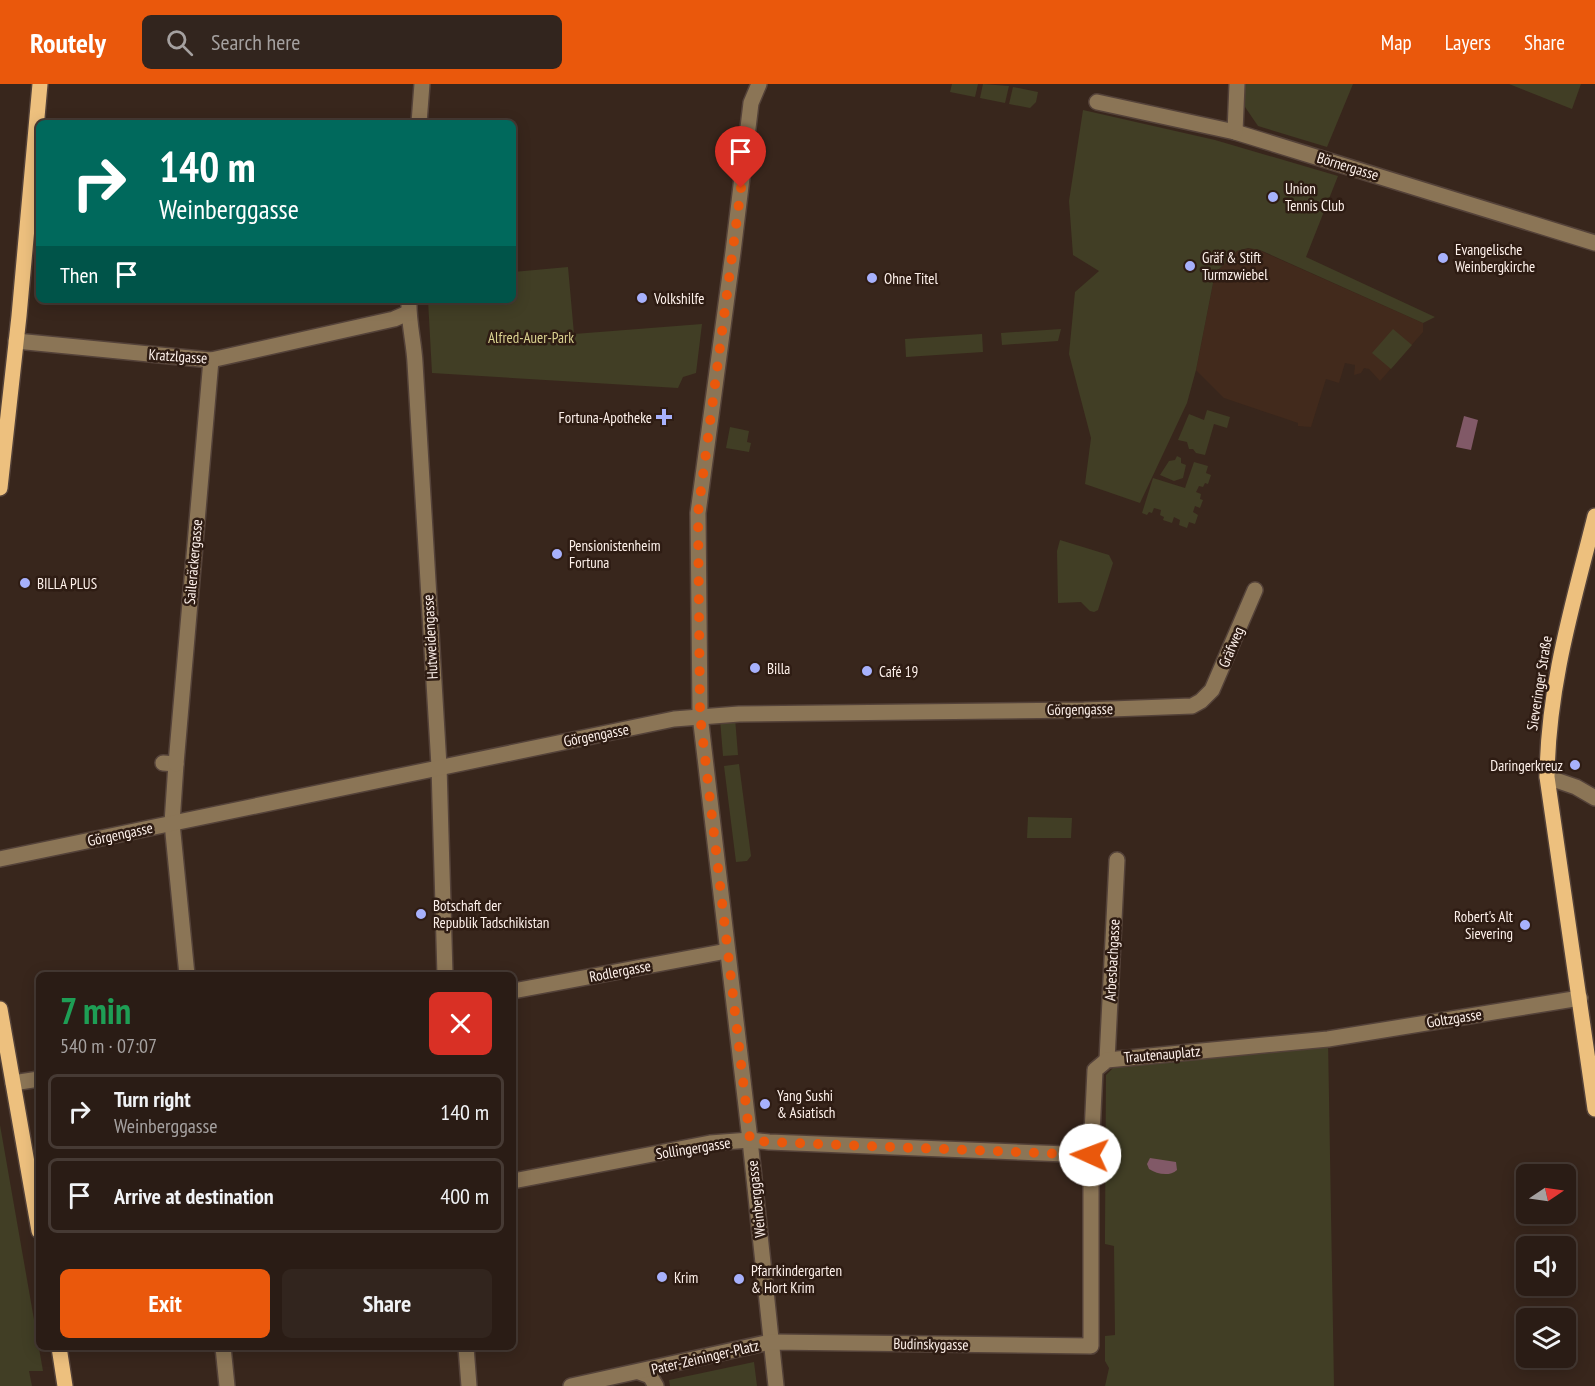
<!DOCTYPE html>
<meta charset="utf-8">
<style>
body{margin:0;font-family:"PT Sans Narrow",sans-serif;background:#32251e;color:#f1f3f6;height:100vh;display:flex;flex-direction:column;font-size:22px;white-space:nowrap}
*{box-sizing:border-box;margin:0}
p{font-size:20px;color:#a5a1a0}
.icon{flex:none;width:33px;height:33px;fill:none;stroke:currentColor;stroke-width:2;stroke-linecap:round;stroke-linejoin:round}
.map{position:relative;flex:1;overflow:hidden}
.side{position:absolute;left:36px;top:888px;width:480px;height:378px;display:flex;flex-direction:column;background:#2a1c15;border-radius:9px;box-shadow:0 3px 15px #0003,0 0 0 2px #463a34}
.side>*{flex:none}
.top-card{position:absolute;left:36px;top:36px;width:480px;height:183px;border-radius:9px;box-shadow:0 3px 15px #0003,0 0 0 2px #463a34;background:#00695c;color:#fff;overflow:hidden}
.needle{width:39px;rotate:77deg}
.controls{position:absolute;left:1516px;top:1080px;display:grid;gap:12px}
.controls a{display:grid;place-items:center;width:60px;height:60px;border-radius:9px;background:#2a1c15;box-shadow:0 3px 15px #0003,0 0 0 2px #463a34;font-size:30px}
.pin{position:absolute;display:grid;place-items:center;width:51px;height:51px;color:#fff;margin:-62px -26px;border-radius:50% 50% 50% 0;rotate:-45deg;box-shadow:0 0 6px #0007}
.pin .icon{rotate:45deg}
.me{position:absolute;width:66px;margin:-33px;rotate:272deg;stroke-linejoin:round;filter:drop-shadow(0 0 4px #0008)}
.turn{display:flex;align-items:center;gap:21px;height:126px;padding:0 24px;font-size:27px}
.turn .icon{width:78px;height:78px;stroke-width:2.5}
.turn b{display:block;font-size:42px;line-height:51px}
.then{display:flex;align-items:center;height:57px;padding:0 24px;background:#0003;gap:12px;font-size:22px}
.round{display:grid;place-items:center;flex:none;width:63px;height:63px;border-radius:9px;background:#32251e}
.headline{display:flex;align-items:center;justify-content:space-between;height:102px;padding:0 24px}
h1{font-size:36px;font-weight:800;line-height:45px;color:#1e9e55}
.button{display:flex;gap:12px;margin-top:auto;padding:12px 24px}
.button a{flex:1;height:69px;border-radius:9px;background:#ea580c;color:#fff;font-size:24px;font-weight:800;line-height:69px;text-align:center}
.button a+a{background:#32251e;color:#f1f3f6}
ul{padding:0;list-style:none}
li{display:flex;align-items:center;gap:18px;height:75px;margin:0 12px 9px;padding:0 12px;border:3px solid #463a34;border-radius:9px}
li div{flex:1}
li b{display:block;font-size:22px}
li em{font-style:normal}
header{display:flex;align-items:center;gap:36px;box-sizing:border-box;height:84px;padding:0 30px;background:#ea580c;color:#fff}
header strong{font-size:28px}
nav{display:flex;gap:33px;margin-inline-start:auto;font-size:21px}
.search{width:420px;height:54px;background:#32251e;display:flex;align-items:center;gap:15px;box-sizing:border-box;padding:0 21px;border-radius:9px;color:#a5a1a0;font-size:22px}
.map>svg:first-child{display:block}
.built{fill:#422a1c}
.green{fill:#413e25}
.water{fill:#815967}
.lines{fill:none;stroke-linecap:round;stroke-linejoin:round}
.minor-casing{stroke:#544239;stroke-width:18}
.major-casing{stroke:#544239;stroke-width:18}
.minor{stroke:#8b7556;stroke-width:15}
.major{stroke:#edc07e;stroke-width:15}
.route{stroke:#ea580c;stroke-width:10;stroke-dasharray:0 18}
.poi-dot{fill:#a7b1fc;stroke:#2e1c13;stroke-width:2}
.labels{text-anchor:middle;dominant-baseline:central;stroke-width:5;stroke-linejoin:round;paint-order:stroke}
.street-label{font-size:15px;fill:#fef1eb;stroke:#2e1c13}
.poi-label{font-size:15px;fill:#fef1eb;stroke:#2e1c13;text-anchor:start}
.park-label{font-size:15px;fill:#dad290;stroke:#2e1c13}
</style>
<header>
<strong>Routely</strong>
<div class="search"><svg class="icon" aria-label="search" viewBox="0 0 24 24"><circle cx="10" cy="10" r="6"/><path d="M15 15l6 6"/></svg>Search here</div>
<nav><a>Map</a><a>Layers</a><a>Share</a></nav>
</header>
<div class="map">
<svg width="1595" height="1302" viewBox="0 0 1595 1302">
<rect width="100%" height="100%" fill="#38261c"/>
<polygon class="built" points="1254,164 1423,239 1423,248 1380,297 1369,285 1364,284 1361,289 1354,291 1355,281 1345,279 1339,299 1326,295 1311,343 1298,342 1298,339 1224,314 1196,286 1215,189 1237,167"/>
<g class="green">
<polygon points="952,0 978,0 975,13 950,8"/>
<polygon points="983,0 1009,2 1005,19 980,14"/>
<polygon points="1242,0 1353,0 1327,63 1258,42 1245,23"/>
<polygon points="1509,0 1581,0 1572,25"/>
<polygon points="1013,3 1038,8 1036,18 1030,24 1009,20"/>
<polygon points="1083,26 1215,56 1338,92 1306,173 1435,233 1423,239 1260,166 1248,164 1237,167 1215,189 1196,286 1187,319 1140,419 1085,400 1091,354 1069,270 1075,208 1099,187 1073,171 1069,117"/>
<polygon points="568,183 574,250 702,240 696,289 683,293 678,304 432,289 428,216 513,216 513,188"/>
<polygon points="1061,245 1058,257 1002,261 1001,249"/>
<polygon points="1393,245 1412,261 1391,285 1372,269"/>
<polygon points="982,250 983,268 906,273 905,255"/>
<polygon points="1207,326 1230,333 1227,344 1214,340 1205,371 1196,369 1193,365 1189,365 1187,358 1178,356 1189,330 1204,336"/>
<polygon points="730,343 749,347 747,358 751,359 749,368 726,364"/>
<polygon points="1177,372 1181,374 1181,379 1186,381 1183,394 1174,397 1160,391 1169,377 1175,376"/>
<polygon points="1194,378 1208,382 1206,389 1211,391 1208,400 1205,399 1203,403 1199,402 1196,408 1201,410 1200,415 1203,416 1200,424 1195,422 1193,428 1198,431 1195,440 1189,438 1187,444 1179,441 1180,436 1174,433 1172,439 1163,436 1164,433 1160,431 1161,426 1154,424 1152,429 1149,428 1147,431 1142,429 1153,394 1185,404"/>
<polygon points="1060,456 1109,471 1113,479 1098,526 1094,528 1090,527 1081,518 1058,519 1057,467"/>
<polygon points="735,634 738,671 723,672 720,635"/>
<polygon points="739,680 751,772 747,777 736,778 724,682"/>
<polygon points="1028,733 1072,734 1071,754 1027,754"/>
<polygon points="1328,955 1334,1302 1105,1302 1109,1284 1105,1277 1105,1252 1115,1251 1114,1162 1105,1160 1105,1147 1106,991 1113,984 1112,975"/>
<polygon points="0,1041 43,1287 29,1287 32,1302 0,1302"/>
<polygon points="754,1278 757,1302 670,1302 669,1296"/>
</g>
<g class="water">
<polygon points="1464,332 1478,336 1471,366 1456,363"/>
<path d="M1150 1074 1176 1078 1177 1086C1169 1093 1157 1090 1149 1085L1147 1080Z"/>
</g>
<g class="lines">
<defs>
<g id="minor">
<polyline points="759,0 751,19 733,168 698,429 700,631 750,1056 776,1302"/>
<polyline points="1097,18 1235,48 1595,159"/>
<polyline points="419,39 422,0"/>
<polyline points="1235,48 1237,0"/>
<path d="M409 216C408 237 414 258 415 279L439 682 445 891"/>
<polyline points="16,257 211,276 394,235 408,229"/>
<polyline points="163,679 176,680 172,739 187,891"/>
<polyline points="176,680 211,276"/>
<polyline points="1547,693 1576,703 1595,714"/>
<polyline points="0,775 674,635 739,630 1084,626 1192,622 1201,617 1212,606 1255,506"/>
<polyline points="513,907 727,867"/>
<polyline points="1107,976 1117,776"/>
<polyline points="13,999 39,995"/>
<polyline points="513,1097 710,1059 750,1056 769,1058 1091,1071"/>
<polyline points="223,1263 227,1302"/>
<polyline points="466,1263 469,1302"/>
<polyline points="639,1288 650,1292 656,1302"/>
<polyline points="571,1302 770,1258 1091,1262 1091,1071 1095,986 1107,976 1328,955 1580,914"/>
</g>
<g id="major">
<polyline points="0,404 19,232 40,0"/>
<path d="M1595 432C1573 520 1548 601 1547 693L1595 1025"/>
<polyline points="0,925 39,1147"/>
<polyline points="59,1263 65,1302"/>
</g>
</defs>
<use href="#minor" class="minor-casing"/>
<use href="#major" class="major-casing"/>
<use href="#minor" class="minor"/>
<use href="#major" class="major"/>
</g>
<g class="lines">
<polyline class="route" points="741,104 698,429 700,631 750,1056 769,1058 1090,1071"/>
</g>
<g class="poi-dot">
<circle cx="1273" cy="113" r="6"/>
<circle cx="1443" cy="174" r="6"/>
<circle cx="1190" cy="182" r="6"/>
<circle cx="872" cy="194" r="6"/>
<circle cx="642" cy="214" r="6"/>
<path d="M661 324h6v6h6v6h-6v6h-6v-6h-6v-6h6z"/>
<circle cx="557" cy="470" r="6"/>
<circle cx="25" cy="499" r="6"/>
<circle cx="755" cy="584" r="6"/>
<circle cx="867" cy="587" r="6"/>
<circle cx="1575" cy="681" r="6"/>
<circle cx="421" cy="830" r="6"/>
<circle cx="1525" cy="841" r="6"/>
<circle cx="765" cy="1020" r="6"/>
<circle cx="662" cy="1193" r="6"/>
<circle cx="739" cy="1195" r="6"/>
</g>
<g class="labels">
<g class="street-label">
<text transform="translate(1348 82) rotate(17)">Börnergasse</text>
<text transform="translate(178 272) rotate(4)">Kratzlgasse</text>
<text transform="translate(193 478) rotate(-85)">Saileräckergasse</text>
<text transform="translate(430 553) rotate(-93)">Hutweidengasse</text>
<text transform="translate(1231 563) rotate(-67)">Gräfweg</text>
<text transform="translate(1539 599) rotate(-81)">Sieveringer Straße</text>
<text transform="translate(1080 625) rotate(-1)">Görgengasse</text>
<text transform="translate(596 651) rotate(-11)">Görgengasse</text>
<text transform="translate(120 750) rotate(-12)">Görgengasse</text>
<text transform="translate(1112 876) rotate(-87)">Arbesbachgasse</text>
<text transform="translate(620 887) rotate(-11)">Rodlergasse</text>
<text transform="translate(1454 934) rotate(-9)">Goltzgasse</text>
<text transform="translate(1162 970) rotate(-5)">Trautenauplatz</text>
<text transform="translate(693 1064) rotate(-9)">Sollingergasse</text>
<text transform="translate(756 1115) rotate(-96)">Weinberggasse</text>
<text transform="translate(931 1260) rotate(1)">Budinskygasse</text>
<text transform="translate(705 1273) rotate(-13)">Pater-Zeininger-Platz</text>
</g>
<g class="poi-label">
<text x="1285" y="104">Union<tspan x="1285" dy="17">Tennis Club</tspan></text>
<text x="1455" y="165">Evangelische<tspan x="1455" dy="17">Weinbergkirche</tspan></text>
<text x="1202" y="173">Gräf &amp; Stift<tspan x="1202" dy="17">Turmzwiebel</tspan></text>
<text x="884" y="194">Ohne Titel</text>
<text x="654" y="214">Volkshilfe</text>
<text x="652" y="333" text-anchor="end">Fortuna-Apotheke</text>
<text x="569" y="461">Pensionistenheim<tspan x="569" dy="17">Fortuna</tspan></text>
<text x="37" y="499">BILLA PLUS</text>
<text x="767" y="584">Billa</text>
<text x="879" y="587">Café 19</text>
<text x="1563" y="681" text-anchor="end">Daringerkreuz</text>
<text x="433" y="821">Botschaft der<tspan x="433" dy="17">Republik Tadschikistan</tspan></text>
<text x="1513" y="832" text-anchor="end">Robert's Alt<tspan x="1513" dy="17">Sievering</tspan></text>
<text x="777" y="1011">Yang Sushi<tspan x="777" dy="17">&amp; Asiatisch</tspan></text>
<text x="751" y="1186">Pfarrkindergarten<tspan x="751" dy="17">&amp; Hort Krim</tspan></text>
<text x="674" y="1193">Krim</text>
</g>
<g class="park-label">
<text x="531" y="253">Alfred-Auer-Park</text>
</g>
</g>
</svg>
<div class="controls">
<a><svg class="needle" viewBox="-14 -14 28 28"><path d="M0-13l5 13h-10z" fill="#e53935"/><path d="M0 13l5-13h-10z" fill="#a5a1a0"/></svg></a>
<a><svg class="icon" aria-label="sound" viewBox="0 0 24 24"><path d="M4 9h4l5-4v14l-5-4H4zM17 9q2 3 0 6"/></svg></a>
<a><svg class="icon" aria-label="layers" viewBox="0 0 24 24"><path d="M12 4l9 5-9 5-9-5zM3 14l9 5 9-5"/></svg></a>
</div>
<div class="pin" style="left:741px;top:104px;background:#d93025"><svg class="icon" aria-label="arrive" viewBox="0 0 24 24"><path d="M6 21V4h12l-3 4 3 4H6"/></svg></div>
<svg class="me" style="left:1090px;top:1071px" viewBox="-20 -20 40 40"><circle r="19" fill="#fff"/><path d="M0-13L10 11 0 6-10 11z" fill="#ea580c"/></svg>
<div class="top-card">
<div class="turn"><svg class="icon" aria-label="right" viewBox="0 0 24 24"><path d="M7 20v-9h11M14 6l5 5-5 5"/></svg><div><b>140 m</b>Weinberggasse</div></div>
<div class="then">Then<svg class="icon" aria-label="arrive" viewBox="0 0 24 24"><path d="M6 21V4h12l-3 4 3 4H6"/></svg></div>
</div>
<section class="side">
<div class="headline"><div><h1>7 min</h1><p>540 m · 07:07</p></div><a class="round" style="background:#d93025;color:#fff"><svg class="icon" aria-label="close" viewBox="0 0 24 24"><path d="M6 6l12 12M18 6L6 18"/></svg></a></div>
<ul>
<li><svg class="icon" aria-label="right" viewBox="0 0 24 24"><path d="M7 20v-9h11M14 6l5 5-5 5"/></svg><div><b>Turn right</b><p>Weinberggasse</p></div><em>140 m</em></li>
<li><svg class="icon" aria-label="arrive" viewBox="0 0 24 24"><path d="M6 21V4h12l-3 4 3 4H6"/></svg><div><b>Arrive at destination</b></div><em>400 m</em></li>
</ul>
<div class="button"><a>Exit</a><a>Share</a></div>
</section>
</div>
